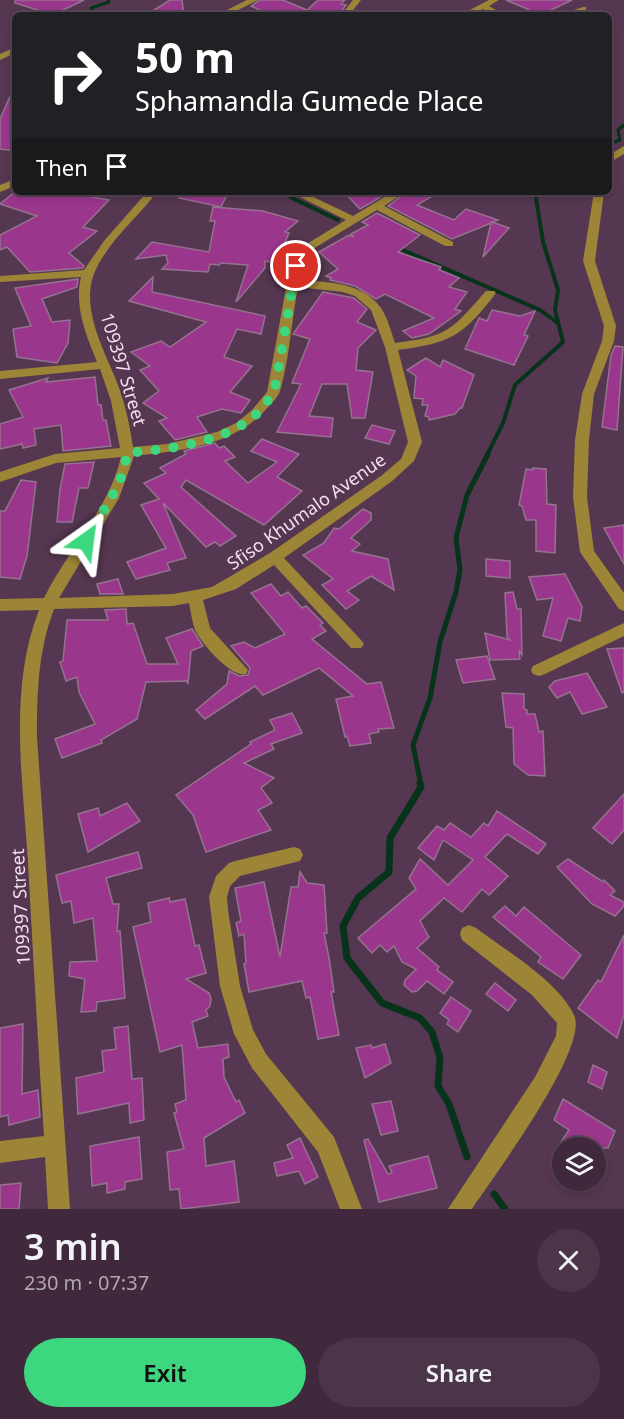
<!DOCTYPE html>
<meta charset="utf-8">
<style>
body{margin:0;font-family:"Noto Sans",sans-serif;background:#4b3548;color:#f1f3f6;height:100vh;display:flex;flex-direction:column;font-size:22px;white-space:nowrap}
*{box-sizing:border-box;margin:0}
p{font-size:20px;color:#aea6b0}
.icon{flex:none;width:33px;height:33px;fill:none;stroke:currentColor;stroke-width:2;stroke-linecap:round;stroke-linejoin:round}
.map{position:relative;height:1209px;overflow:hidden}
.drawer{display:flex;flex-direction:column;background:#40293d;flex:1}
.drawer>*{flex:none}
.top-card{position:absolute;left:12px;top:12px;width:600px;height:183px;border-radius:9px;box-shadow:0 3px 9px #0003,0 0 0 2px #594557;background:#202124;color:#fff;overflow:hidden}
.buttons{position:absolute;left:552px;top:1137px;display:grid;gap:12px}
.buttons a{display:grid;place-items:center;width:54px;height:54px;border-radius:50%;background:#40293d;box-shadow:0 3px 9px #0003,0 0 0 2px #594557;font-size:30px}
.pin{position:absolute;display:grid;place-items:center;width:51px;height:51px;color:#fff;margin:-26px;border:3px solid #fff;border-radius:50%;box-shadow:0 2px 6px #0007}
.me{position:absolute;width:66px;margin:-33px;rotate:31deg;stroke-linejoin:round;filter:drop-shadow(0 0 4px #0008)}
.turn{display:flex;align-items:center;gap:21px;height:126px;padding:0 24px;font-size:27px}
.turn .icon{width:78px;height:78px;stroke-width:2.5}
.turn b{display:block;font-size:42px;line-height:51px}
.then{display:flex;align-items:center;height:57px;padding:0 24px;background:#0003;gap:12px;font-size:22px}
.round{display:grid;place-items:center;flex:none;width:63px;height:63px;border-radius:32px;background:#4b3548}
.overview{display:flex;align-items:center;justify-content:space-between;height:102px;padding:0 24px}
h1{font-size:36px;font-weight:600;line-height:45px}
.button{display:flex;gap:12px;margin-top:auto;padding:12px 24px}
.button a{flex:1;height:69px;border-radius:36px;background:#3cd77e;color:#111;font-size:24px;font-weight:600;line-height:69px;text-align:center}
.button a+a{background:#4b3548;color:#f1f3f6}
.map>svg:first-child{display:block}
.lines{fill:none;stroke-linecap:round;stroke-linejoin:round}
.stream-far3{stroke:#063319;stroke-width:3}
.stream-far2{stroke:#063319;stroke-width:4}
.stream-far1{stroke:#063319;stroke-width:5}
.stream{stroke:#063319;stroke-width:7}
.building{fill:#9a378d;stroke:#95728f;stroke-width:1.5}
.minor{fill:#9c8536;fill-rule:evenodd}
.route{stroke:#3cd77e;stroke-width:10;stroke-dasharray:0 18}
.labels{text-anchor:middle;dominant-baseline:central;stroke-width:6;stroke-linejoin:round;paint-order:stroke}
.street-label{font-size:18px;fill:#f3dfef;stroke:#563751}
</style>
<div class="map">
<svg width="624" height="1209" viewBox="0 0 624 1209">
<rect width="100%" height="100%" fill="#563751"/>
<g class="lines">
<g class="stream-far3">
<polyline points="92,15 91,8 109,2 108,0"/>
<polyline points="609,144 620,140 618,130 624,125"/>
<polyline points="280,192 295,199"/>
<polyline points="535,192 536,199"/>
</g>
<g class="stream-far2">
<polyline points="292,198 338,220"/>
<polyline points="396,247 540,310 558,323"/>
<polyline points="487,455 503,423 515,385 563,342 555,310 558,290 543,242 536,198"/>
</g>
<polyline class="stream-far1" points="421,785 413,745 430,698 440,642 456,592 460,570 456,538 467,495 488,454"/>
<g class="stream">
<polyline points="420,783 421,787 390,838 389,872 358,898 343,926 347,958 382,1003 420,1018 432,1032 440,1058 438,1086 449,1104 467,1157"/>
<polyline points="494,1194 505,1209"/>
</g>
</g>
<g class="building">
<polygon points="15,0 84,0 53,15 15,3"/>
<polygon points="170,0 182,0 184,15 146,15"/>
<polygon points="260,0 283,0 307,10 318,0 345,0 341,4 346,5 339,15 271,15 251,6"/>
<polygon points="506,0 572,0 541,15"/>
<polygon points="15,85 15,151 0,149 0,119"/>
<polygon points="15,192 63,192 109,200 83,227 97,231 69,253 84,266 83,268 30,272 7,247 0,250 0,235 37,216 0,204"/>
<polygon points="179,192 216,192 228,193 221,207 179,198"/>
<polygon points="344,192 389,192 360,209"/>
<polygon points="407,192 439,192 417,205 454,220 466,209 498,220 492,222 509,228 483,257 491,223 452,239 388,206"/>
<polygon points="213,207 263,211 298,221 285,232 289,233 283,247 270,262 265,261 265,268 236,302 248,265 221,263 219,265 210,264 208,272 162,269 168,263 166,255 136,259 152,242 209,252 215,221 210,221"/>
<polygon points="377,213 420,235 398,252 441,267 439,270 459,278 449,287 467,292 455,309 461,311 429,334 412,338 403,331 434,318 385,294 376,299 355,286 330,280 331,278 326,276 338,269 319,252 349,235 354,237 351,234 368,225 362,222"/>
<polygon points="153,277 152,292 265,316 261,334 237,329 224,357 252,366 230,392 250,400 241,413 222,409 197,417 207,432 175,440 159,421 167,418 143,403 159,391 140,370 150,366 131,352 161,341 170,347 206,322 129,301"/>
<polygon points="78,279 77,287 42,299 52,322 70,320 68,343 57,363 17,357 13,329 31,326 15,288"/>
<polygon points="323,292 354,298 367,309 357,322 376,330 358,348 356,370 373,372 365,418 352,418 347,384 322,384 309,416 333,418 331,437 277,432 301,384 292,383 310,339 293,334"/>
<polygon points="492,310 520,316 535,311 524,335 528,336 514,365 465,349 479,318 487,321"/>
<polygon points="615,346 623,347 617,430 602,427 611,355"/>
<polygon points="426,358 440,367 443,360 474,375 462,408 460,408 455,414 429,420 429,417 425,416 428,405 422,405 423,399 414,398 416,376 407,370"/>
<polygon points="95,377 98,405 101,405 103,420 106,420 111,446 63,451 61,425 34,429 36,445 23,448 22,444 0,449 0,424 23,417 9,390 48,378 46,382"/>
<polygon points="372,425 395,431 389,444 365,438"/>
<polygon points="262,439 299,454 277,477 302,491 264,525 186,480 181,487 236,536 220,546 215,542 206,547 163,503 186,558 167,563 170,570 136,579 127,562 166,548 141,505 159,499 144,483 166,473 160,468 186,454 184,451 215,443 219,448 224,446 235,457 225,461 248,483 277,462 251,451"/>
<polygon points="94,462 88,488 79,488 72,522 57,522 60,489 65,464"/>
<polygon points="533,468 546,469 547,504 556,505 555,553 536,551 536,520 526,520 522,506 519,505 526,469 533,470"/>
<polygon points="21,480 36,482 27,556 20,579 0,577 0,511 5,511"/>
<polygon points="363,509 371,513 371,520 351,538 360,544 352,551 388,559 394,590 371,576 347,591 359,600 346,609 322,585 333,579 303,555 324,543 334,528 339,529"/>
<polygon points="624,525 624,564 604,528"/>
<polygon points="486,559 510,561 510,578 486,576"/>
<polygon points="565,574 582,607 580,621 568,618 561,641 543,636 553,598 537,600 529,577"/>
<polygon points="118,579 123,594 100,594 97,584"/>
<polygon points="271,584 281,596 288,592 302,608 306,606 323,623 320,625 326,631 312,639 367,684 381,682 394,728 378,729 379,732 369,734 371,743 350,746 347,736 345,737 336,699 353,696 319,668 263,695 255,686 205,719 196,710 227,684 229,671 239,676 248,675 250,668 231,646 244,642 255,648 285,634 251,593"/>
<polygon points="513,592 517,609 521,609 522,655 519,650 520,659 490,660 485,633 510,640 507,636 505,593"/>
<polygon points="126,609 127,624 133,623 147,664 178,664 166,638 192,629 203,646 191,651 188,684 187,681 146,682 137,719 101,740 102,743 62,758 55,739 95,724 79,692 77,677 66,681 60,662 63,661 67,620 108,620 105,610"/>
<polygon points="624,648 624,692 622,693 607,649"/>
<polygon points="487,656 495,679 463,683 456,660"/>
<polygon points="587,673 607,707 582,714 570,692 557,698 549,687 555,681"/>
<polygon points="502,693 524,694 524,709 527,710 527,714 535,714 539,732 543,731 545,776 528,775 514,764 513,728 506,727"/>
<polygon points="292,713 302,733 271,744 274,749 244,763 274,778 261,788 272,803 258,810 271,830 206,852 193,815 176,795 251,744 250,742 275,730 270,720"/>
<polygon points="624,794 624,830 612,844 593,828"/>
<polygon points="127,803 140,821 88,852 78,814 98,808 100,816"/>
<polygon points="497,811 546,844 538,854 507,834 485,857 508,876 489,895 482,889 462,912 444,898 420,921 429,937 417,948 439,967 437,970 453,982 444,994 427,981 417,991 412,992 404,985 405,980 416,969 402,962 394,946 387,952 380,945 372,953 358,938 416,889 409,878 420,859 448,885 473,860 443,840 434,860 418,848 437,826 444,830 450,823 471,837 484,823 488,826"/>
<polygon points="138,852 142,868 106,878 113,904 119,904 117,931 120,931 125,998 97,1002 96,1011 81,1012 85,979 69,976 70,962 97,961 93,918 74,923 71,901 62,903 56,875"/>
<polygon points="568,859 603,882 604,880 615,891 610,895 624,902 624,906 615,916 592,904 557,867"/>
<polygon points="300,872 307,883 324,885 327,933 324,933 329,958 334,992 331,992 339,1035 318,1039 310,997 306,998 302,981 249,992 244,964 246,963 244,934 239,936 236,923 241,921 235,888 264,882 280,957 291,887 298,887"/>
<polygon points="169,898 170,902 185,899 195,946 199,945 206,973 186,979 209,993 211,999 210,1006 206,1010 208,1016 192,1022 198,1048 228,1044 229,1057 223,1059 224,1077 236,1102 239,1100 245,1113 204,1138 206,1166 234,1161 239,1202 181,1209 179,1189 170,1190 167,1152 184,1149 174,1113 177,1112 175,1104 186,1100 182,1045 160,1052 133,927 151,922 148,903"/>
<polygon points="505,906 516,916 524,907 581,955 563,979 538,962 541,957 493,917"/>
<polygon points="624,935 624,1015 617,1038 578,1008 598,980 601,982"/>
<polygon points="495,983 516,1000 508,1011 486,994"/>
<polygon points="451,997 471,1011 458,1032 447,1024 449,1020 440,1013"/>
<polygon points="23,1024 22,1094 38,1090 40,1117 9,1125 8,1115 0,1117 0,1028"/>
<polygon points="128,1026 132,1079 142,1078 144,1120 130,1123 129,1103 78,1114 76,1078 104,1072 102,1051 116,1049 114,1028"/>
<polygon points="385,1044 391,1063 365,1078 356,1048 371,1045 372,1048"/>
<polygon points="593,1065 607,1072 602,1089 588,1082"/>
<polygon points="563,1099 615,1131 608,1148 557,1148 569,1130 554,1120"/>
<polygon points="391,1101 398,1131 381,1135 372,1104"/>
<polygon points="139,1137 142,1179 125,1182 125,1189 107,1193 107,1183 92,1186 90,1146"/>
<polygon points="300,1138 318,1177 305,1184 299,1171 277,1176 274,1163 293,1158 287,1145"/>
<polygon points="368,1139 388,1174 392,1173 389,1166 428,1156 437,1188 379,1202 364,1140"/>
<polygon points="21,1183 19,1209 0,1209 0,1185"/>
</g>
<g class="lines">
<g class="minor">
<polygon points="247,0 258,0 228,15 217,15"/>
<polygon points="353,0 361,0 349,15 341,15"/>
<polygon points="489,0 499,0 489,6 505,15 495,15 483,9 470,15 460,15"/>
<polygon points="583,7 586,7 586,11 572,15 559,15"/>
<polygon points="15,47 15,53 0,60 0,54"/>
<polygon points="624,146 624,154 609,163 609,155"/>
<polygon points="15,179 15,186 0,192 0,185"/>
<path d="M147 192H157C138 217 112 238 97 267 76 308 108 355 121 393 127 411 130 429 133 447L167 444 217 432 236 423 252 410 267 392 290 266 305 245 346 220 290 192H303L353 216 393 192H405L384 206 453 242V246H445L377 210 313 249 302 266 299 280C327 282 363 282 381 308 388 318 391 332 395 343 450 336 451 330 486 291H494L496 293C463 336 451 343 398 350L422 442 414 461 391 482 284 558 361 640 364 644 361 648H351L274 565 236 589 203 600 210 628 248 670 246 674C232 679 201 643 195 630 192 622 191 612 189 603L173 606 54 609C38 651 37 693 37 737L70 1209H48L45 1157 0 1163V1141L44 1136C38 1045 33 954 28 863 23 780 8 689 39 610L0 611V599L44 598C67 551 109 509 121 457L56 463 0 482V472L55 454 120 448 111 401 100 369 0 379V371L97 362C86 335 74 307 81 277L0 282V276L84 270 104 241ZM298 287 343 292 355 296 371 310 385 347 408 442 401 459 381 476 270 553 212 587 173 594 59 598 119 498 134 456C181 451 238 445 269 406 273 402 278 397 280 391 289 362 292 318 298 287Z"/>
<polygon points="594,192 604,192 595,261 616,326 614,341 594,394 589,440 587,497 594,551 624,593 624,611 619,609 580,552 573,497 575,440 582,394 602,341 604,326 583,261"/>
<polygon points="624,623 624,636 545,674 539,676 533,674 531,670 533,666"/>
<polygon points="294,847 300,849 303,855 300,861 240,876 230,886 227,897 228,910 240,986 253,1030 266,1054 334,1137 362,1209 340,1209 318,1152 252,1068 234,1034 220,986 209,897 216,876 229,863 235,861"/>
<path d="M469 925 476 928C505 950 558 981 574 1015 590 1048 493 1177 472 1209H448L535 1077 556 1036 557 1023 532 995 462 940 460 934 462 928Z"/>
</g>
</g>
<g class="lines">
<path class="route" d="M86 541 119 484 128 453C178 448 259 440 276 383L296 266"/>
</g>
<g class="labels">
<g class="street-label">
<text transform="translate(124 369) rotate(73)">109397 Street</text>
<text transform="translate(306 511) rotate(-35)">Sfiso Khumalo Avenue</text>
<text transform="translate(20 907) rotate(-93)">109397 Street</text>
</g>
</g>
</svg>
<div class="buttons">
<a><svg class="icon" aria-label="layers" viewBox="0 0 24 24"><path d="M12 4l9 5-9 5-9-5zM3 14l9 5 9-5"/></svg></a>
</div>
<div class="pin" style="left:296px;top:266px;background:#d93025"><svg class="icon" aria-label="arrive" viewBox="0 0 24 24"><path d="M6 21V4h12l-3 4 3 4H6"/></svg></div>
<svg class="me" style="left:86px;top:541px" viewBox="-20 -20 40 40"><path d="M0-17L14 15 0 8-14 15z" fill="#3cd77e" stroke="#fff" stroke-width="4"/></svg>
<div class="top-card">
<div class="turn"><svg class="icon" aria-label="right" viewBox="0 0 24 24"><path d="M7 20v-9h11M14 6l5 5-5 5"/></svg><div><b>50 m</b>Sphamandla Gumede Place</div></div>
<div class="then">Then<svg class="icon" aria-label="arrive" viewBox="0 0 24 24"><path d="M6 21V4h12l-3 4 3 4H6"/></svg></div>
</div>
</div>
<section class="drawer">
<div class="overview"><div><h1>3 min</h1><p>230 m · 07:37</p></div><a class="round"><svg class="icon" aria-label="close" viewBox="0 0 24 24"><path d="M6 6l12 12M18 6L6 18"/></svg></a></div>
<div class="button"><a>Exit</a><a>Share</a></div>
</section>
